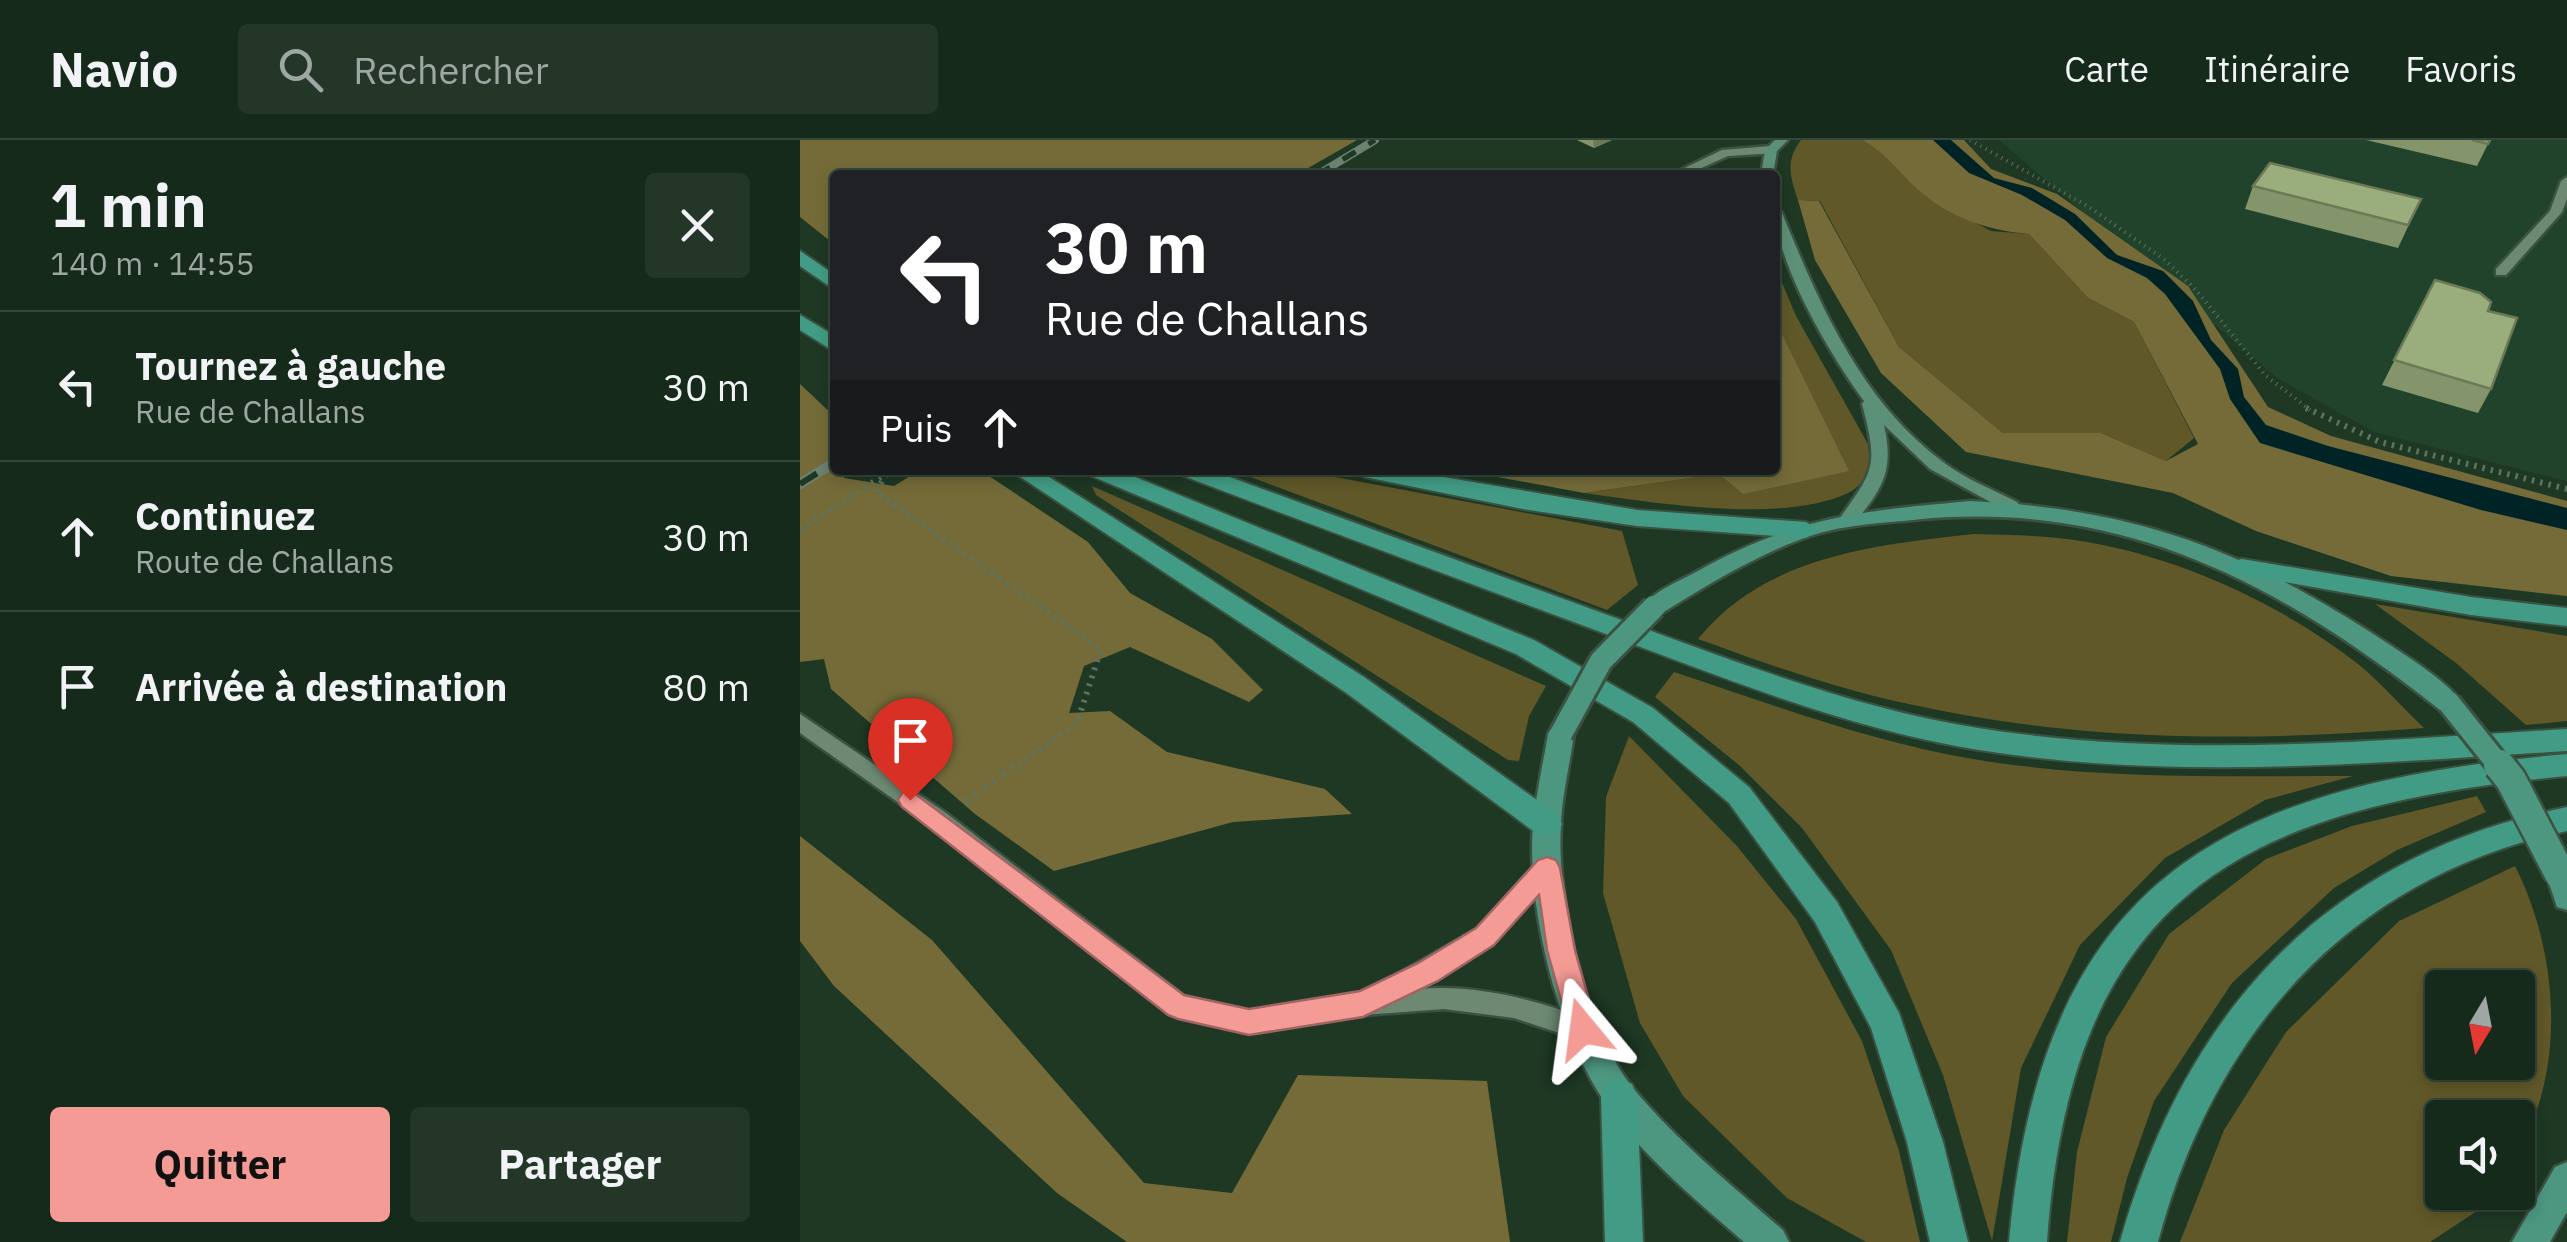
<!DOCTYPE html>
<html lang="fr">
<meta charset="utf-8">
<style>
body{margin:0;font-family:"IBM Plex Sans",sans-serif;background:#233628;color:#f1f3f6;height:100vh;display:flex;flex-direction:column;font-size:38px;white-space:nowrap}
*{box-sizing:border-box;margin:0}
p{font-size:32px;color:#9ea7a3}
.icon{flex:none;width:55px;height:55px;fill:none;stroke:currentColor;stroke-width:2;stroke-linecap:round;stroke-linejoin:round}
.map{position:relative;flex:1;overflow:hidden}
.side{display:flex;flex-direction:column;background:#162a1b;width:800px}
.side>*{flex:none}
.guide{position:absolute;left:30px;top:30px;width:950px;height:305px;border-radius:10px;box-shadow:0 5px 15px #0003,0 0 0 2px #35463a;background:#202124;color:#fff;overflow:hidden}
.needle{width:65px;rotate:190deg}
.controls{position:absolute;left:1625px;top:830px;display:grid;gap:20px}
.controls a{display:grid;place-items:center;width:110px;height:110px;border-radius:10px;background:#162a1b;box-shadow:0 5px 15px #0003,0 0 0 2px #35463a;font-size:50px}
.pin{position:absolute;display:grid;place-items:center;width:85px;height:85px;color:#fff;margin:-102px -42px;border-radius:50% 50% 50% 0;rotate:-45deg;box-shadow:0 0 10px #0007}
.pin .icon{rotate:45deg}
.me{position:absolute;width:110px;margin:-55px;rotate:344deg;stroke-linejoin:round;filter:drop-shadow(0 0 8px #0008)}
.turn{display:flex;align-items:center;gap:35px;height:210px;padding:0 50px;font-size:45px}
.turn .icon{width:130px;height:130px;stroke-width:2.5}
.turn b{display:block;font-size:70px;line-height:85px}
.then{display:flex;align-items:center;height:95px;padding:0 50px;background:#0003;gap:20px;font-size:38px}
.round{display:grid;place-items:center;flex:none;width:105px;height:105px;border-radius:10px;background:#233628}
.overview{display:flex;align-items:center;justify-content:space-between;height:170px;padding:0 50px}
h1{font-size:60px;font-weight:700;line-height:75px}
.action{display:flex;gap:20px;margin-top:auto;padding:20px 50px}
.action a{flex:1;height:115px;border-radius:10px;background:#f59b96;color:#111;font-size:40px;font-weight:700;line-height:115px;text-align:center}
.action a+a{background:#233628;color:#f1f3f6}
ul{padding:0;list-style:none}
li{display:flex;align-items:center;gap:30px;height:150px;padding:0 50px;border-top:2px solid #35463a}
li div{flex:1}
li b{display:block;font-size:38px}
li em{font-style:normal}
header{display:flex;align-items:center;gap:60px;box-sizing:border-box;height:140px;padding:0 50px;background:#162a1b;border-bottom:2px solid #35463a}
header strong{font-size:48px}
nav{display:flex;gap:55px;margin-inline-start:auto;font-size:35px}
.search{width:700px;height:90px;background:#233628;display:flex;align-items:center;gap:25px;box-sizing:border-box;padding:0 35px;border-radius:10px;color:#9ea7a3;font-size:38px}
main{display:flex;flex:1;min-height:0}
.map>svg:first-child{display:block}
.built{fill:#22432b}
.green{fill:#605828;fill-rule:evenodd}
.forest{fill:#746b39}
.water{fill:#002426}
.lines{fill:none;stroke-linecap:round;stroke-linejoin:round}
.minor-casing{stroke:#3b5242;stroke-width:5}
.tertiary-casing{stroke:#3b5242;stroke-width:5}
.secondary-casing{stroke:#3b5242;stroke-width:5}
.primary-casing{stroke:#3b5242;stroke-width:5}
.trunk-casing{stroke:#3b5242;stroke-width:4}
.path-far2{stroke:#5e7463;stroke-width:4;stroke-dasharray:1 5;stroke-linecap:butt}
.path-far1{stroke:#5e7463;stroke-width:6;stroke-dasharray:2.5 6;stroke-linecap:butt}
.path{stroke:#5e7463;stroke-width:8;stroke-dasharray:2.5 9;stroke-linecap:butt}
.minor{fill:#6d8972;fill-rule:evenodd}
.tertiary{fill:#6d8972;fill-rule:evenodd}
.secondary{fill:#5d9079;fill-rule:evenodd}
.primary{fill:#4d9780;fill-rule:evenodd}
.trunk{fill:#429c85;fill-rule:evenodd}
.rail-far1-casing{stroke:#6d8271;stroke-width:8}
.rail-casing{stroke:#6d8271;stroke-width:10}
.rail-far1{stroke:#1e3824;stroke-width:5;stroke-dasharray:15;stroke-linecap:butt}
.rail{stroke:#1e3824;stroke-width:6;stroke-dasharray:20;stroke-linecap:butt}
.primary-bridge-far1-casing{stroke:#3b5242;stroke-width:28;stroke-linecap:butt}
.primary-bridge-casing{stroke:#3b5242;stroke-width:35;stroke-linecap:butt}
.primary-bridge-far1{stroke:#4d9780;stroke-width:22}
.primary-bridge{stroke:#4d9780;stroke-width:30}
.wall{fill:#84956b}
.shaded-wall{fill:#6c7957}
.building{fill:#9aad7c;stroke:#6c7957;stroke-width:2.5}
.route{fill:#f59b96;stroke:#9f6562;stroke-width:2.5}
</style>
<header>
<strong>Navio</strong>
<div class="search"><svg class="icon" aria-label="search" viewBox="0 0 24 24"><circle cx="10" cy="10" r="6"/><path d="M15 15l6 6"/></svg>Rechercher</div>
<nav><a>Carte</a><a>Itinéraire</a><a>Favoris</a></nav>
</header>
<main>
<section class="side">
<div class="overview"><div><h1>1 min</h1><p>140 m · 14:55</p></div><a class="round"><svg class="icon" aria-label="close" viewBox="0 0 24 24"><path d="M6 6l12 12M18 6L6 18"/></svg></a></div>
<ul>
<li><svg class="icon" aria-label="left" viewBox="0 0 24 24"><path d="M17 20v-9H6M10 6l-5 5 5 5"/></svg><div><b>Tournez à gauche</b><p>Rue de Challans</p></div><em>30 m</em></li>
<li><svg class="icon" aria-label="ahead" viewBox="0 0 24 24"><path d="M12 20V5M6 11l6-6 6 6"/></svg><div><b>Continuez</b><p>Route de Challans</p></div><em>30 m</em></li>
<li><svg class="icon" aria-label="arrive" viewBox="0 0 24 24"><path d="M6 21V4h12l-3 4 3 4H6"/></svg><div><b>Arrivée à destination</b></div><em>80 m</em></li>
</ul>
<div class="action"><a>Quitter</a><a>Partager</a></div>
</section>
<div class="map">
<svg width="1767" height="1102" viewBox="0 0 1767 1102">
<rect width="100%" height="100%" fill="#1e3824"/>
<polygon class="built" points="1199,0 1767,0 1767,341 1574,292 1477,238"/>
<g class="green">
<path d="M1001 0H1062L1080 9 1128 58 1191 91 1229 94 1288 158 1334 182 1394 298 1366 321 1301 293H1203L1099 207 1020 61 998 60C990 36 985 21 1001 0Z"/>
<path d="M975 126 996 176 1068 304 1071 332C1064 339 1057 349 1048 353 982 384 856 363 784 353L919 334 1048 331 976 185 975 190Z"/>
<polygon points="432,330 498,330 822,391 838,445 807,470"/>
<polygon points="292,346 746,546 729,576 719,621 708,620 296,355"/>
<path d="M1174 394C1201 395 1230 395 1258 398 1362 409 1475 459 1558 524 1581 543 1602 567 1624 588 1452 602 1278 602 1109 564 1037 549 967 524 898 499 965 416 1074 405 1174 394Z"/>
<polygon points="1575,464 1767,496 1767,581 1726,585 1656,523"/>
<path d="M874 532C971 564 1071 602 1173 619 1298 640 1426 636 1553 636L1465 660 1365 718 1280 805 1221 928 1192 1101 1143 935 1091 810 1002 688 939 625 855 557Z"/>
<polygon points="829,596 936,705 996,779 1062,901 1099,1011 1120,1102 1066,1102 987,1058 883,956 840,883 803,753 806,657"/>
<polygon points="1677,656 1686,672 1597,710 1534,748 1432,843 1354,961 1327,1038 1311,1102 1267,1102 1277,1012 1306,897 1369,794 1466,719 1552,686"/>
<path d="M1715 726C1758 811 1767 928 1718 1011V978H1642V1052L1690 1053 1677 1071 1630 1102H1380L1424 990 1486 892 1599 781ZM1642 848H1718V922H1642Z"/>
</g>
<g class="forest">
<polygon points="0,0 557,0 496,35 35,35 35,105 0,77"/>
<path d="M1062 0H1164L1191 29 1257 54 1388 146 1468 267 1531 296 1767 361V456L1591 436 1456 391 1373 353 1166 312 1081 233 1015 120 998 60 1019 61 1099 207 1203 293H1301L1366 321 1398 304 1334 182 1288 158 1229 94C1193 91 1156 80 1127 57 1103 39 1089 14 1062 0Z"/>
<polygon points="977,184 1049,331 943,354 919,334 784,353 660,330 975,330"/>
<polygon points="0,244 35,277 35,330 45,330 44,338 94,346 120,330 180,330 288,402 330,453 412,499 463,550 449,562 330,507 284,526 269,573 310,571 367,612 525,649 552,674 433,682 254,731 175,674 31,549 24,519 0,522"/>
<polygon points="0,696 132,800 344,1043 432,1053 498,935 687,941 710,1102 327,1102 257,1053 34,846 0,801"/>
</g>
<polygon class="water" points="1133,0 1151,0 1194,38 1232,48 1275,74 1317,115 1363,131 1393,161 1411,200 1438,229 1444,257 1466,285 1528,306 1767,368 1767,390 1681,370 1460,303 1430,259 1420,229 1365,154 1347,138 1307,118 1265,80 1222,55 1169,33"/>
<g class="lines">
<defs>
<g id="minor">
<polygon points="971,6 977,10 975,13 928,16 886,35 870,35 922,10"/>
<polygon points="1767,37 1767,59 1762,72 1706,135 1696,135 1696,129 1750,71 1761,41"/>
</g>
<path id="tertiary" d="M0 574 146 673 384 856 449 871 565 853 677 789 739 721 747 719 755 721 758 728 755 735 693 803 618 849C677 844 737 860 792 881L795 889 792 897 783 901 714 878 644 869 563 875 449 893 369 874 130 685 0 593Z"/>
<g id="secondary">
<polygon points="975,0 988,0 977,11 973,35 961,35 965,10"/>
<path d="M975 69 982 73C1020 165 1060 260 1143 322 1165 339 1192 349 1217 362L1220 366 1217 370H1205L1130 329 1084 285C1095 333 1081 350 1052 386H1040L1037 382C1074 330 1079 328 1062 264L1064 261C1032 218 975 122 975 69Z"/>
</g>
<g id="primary">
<path d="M1171 361C1337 369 1445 410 1584 501 1605 515 1650 543 1662 563L1658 570H1640C1483 446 1328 361 1122 379 1085 383 1045 384 1010 396 958 414 909 444 862 473H846L842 467C853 452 877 442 894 433 994 377 1059 371 1171 361Z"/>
<path d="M761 584 770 587 774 594C770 624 762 655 761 685 756 760 785 889 833 948 877 1001 931 1045 983 1090L989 1102H944C897 1061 846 1019 809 968 759 901 726 767 733 684 736 654 743 624 748 594L752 587Z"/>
<polygon points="1760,722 1767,724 1767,770 1757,767 1746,734 1750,726"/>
<polygon points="1767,1022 1767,1072 1750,1102 1712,1102 1755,1027"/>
</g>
<g id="trunk">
<polygon points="0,111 35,135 35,150 0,126"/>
<polygon points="0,175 35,196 35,212 0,190"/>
<polygon points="210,330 238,330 564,537 758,675 762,684 758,693 747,696 736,693 545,552"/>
<polygon points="285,330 318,330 734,500 853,568 949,647 1037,762 1099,873 1143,1002 1168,1102 1130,1102 1107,1002 1071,888 1015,782 929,663 833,582 716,514 289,335"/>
<path d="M377 330H411C546 380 681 429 816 478 934 521 1053 568 1178 588 1372 619 1572 601 1767 589V611C1572 623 1373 641 1179 610 1048 589 922 537 798 491 659 439 520 388 381 335Z"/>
<polygon points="553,330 602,330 837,370 1006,382 1018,390 1006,398 837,386 723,369 565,337"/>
<polygon points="1442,419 1671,457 1767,468 1767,486 1671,475 1433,433 1429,427 1433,421"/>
<path d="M1767 614V636C1443 667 1272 751 1247 1102H1209C1242 734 1427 645 1767 614Z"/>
<path d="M1767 667V691C1550 737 1414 892 1358 1102H1320C1386 870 1526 716 1767 667Z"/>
<polygon points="819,939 832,944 837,956 843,1102 805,1102 801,956 806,944"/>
</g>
</defs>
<use href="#minor" class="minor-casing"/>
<use href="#tertiary" class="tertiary-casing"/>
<use href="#secondary" class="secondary-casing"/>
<use href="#primary" class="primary-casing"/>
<use href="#trunk" class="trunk-casing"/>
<polyline class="path-far2" points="1170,0 1289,67 1365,120 1396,150 1465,235 1510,270"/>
<g class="path-far1">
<polyline points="1506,268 1580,302 1767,349"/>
<polyline points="86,334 76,352 301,509 277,583 213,628"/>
<polyline points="0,389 92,330"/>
</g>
<polyline class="path" points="165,661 216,625"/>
<use href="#minor" class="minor"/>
<use href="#tertiary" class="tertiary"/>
<use href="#secondary" class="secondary"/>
<use href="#primary" class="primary"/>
<use href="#trunk" class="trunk"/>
<defs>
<polyline id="rail-far1" points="517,35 575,0"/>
<polyline id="rail" points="0,344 35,322"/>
</defs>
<use href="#rail-far1" class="rail-far1-casing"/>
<use href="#rail" class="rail-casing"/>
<use href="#rail-far1" class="rail-far1"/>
<use href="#rail" class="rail"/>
<defs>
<g id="primary-bridge-far1">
<polyline points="1649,563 1701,628"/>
<polyline points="761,594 801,521 854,467"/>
</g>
<polyline id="primary-bridge" points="1699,625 1711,640 1760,734"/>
</defs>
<use href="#primary-bridge-far1" class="primary-bridge-far1-casing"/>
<use href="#primary-bridge" class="primary-bridge-casing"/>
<use href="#primary-bridge-far1" class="primary-bridge-far1"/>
<use href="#primary-bridge" class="primary-bridge"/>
</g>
<g class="wall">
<polygon points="777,0 812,0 794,8"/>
<polygon points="1566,0 1690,0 1677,26"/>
<polygon points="1453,46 1621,59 1598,108 1445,69"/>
<polygon points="1635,140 1688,171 1691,249 1678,273 1582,245"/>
</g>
<polygon class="shaded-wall" points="795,0 812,0 794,8 793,1"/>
<g class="building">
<polygon points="1672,0 1690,0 1688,4"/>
<polygon points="1470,23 1621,59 1608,85 1453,46"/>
<polygon points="1635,140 1680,153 1691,162 1688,171 1717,178 1691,249 1594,220"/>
</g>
<polygon class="route" points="110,650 384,855 449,869 560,851 618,823 676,788 738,720 747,717 756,720 760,728 775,810 797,889 793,898 783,902 773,898 769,889 747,810 739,755 694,805 638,841 563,877 449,895 378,879 368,875 102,667 98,660 102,653"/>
</svg>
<div class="controls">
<a><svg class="needle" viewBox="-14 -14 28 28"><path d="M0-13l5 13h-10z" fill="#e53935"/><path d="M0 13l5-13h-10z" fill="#9ea7a3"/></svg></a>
<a><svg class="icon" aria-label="sound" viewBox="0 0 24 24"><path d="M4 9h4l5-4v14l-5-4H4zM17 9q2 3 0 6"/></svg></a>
</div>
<div class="pin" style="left:110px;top:660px;background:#d93025"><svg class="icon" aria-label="arrive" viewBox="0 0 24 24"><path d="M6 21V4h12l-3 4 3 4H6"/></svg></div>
<svg class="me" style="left:783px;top:889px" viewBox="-20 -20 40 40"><path d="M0-17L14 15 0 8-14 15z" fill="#f59b96" stroke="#fff" stroke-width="4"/></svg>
<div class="guide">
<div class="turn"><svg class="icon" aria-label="left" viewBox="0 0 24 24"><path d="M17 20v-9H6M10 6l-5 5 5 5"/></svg><div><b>30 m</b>Rue de Challans</div></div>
<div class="then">Puis<svg class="icon" aria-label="ahead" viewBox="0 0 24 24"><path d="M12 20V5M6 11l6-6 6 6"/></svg></div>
</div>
</div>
</main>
